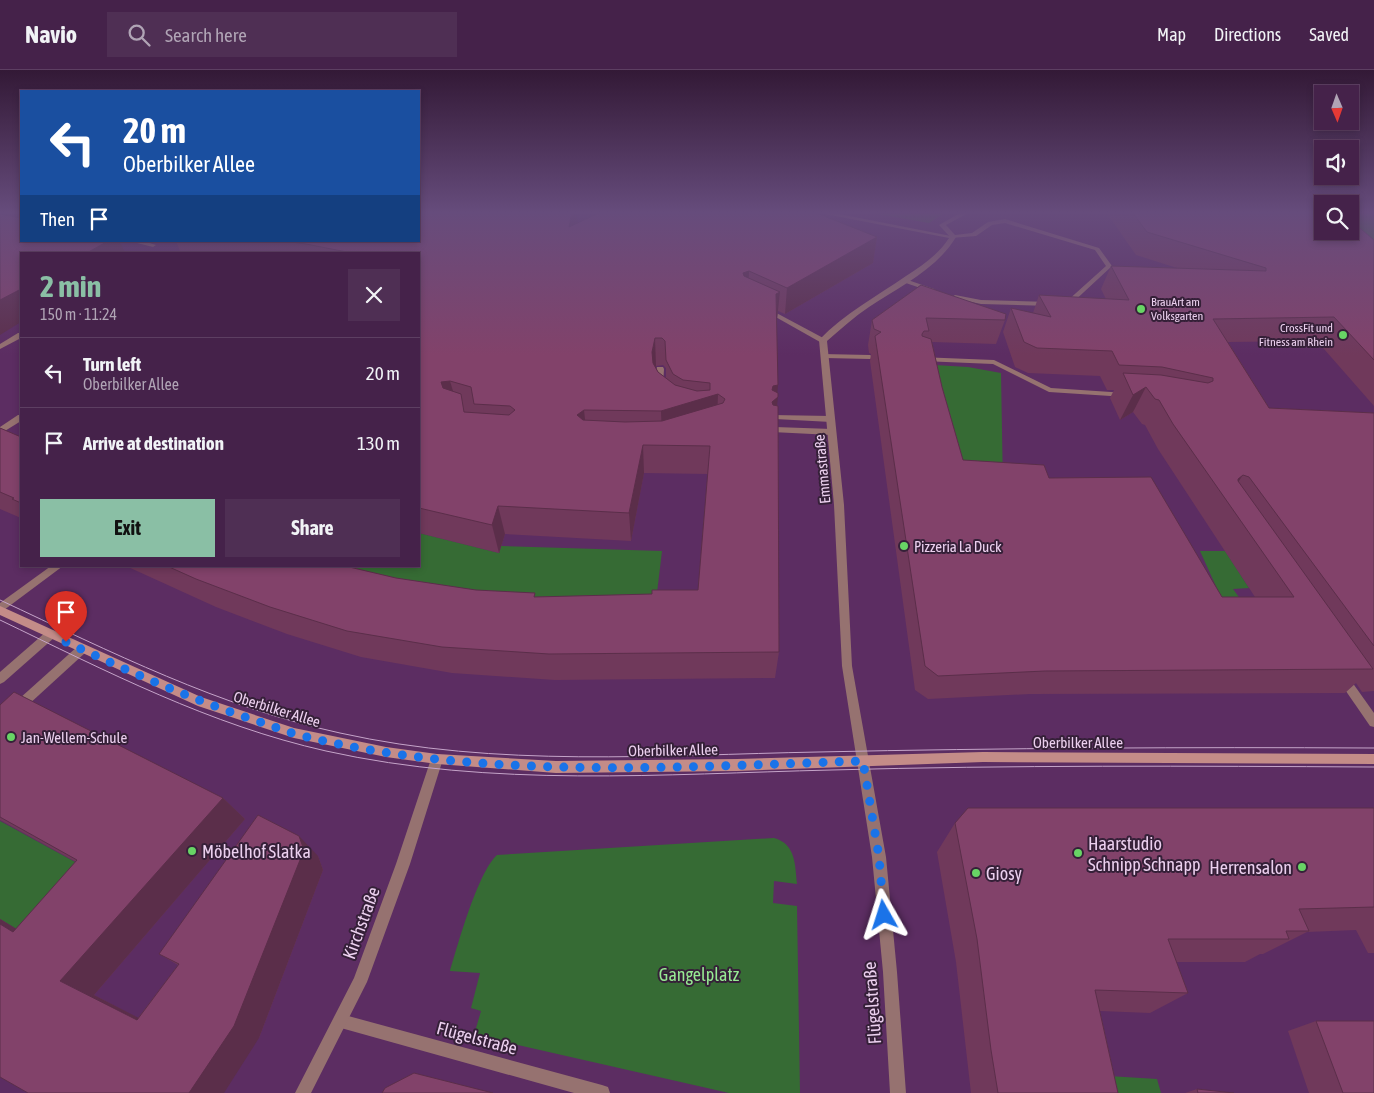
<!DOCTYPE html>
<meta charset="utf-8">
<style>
body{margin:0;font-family:"Asap Condensed",sans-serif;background:#4f2f54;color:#f1f3f6;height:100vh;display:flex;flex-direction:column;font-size:19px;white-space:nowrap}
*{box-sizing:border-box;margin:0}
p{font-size:16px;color:#b0a4b5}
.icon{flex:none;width:28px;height:28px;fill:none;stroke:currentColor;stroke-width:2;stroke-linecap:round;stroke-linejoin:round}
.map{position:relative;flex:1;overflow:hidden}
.details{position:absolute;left:20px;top:182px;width:400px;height:315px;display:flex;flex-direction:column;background:#45224a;border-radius:0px;box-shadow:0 2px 8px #0003,0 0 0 1px #5d3f62}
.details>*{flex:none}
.hud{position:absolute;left:20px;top:20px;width:400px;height:152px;border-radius:0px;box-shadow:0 2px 8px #0003,0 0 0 1px #5d3f62;background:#1a4fa0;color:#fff;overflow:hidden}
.needle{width:32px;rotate:178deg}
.tools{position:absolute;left:1314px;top:15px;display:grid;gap:10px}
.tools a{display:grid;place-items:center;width:45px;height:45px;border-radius:0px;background:#45224a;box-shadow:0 2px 8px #0003,0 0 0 1px #5d3f62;font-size:25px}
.pin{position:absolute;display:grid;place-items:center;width:42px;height:42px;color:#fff;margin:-51px -21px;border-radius:50% 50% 50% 0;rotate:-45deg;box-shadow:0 0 5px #0007}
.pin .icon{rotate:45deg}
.me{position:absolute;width:55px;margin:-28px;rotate:354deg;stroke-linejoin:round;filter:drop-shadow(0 0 4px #0008)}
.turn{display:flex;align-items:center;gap:18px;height:105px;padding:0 20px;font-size:22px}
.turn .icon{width:65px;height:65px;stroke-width:2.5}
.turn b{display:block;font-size:35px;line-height:42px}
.then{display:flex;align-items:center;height:48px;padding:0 20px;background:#0003;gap:10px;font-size:19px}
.round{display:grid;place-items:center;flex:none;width:52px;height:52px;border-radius:0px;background:#4f2f54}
.head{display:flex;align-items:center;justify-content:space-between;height:85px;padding:0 20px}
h1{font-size:30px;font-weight:700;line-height:38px;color:#8abfa5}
.action{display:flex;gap:10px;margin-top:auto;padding:10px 20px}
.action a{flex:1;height:58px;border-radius:0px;background:#8abfa5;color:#111;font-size:20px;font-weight:700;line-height:58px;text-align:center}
.action a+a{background:#4f2f54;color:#f1f3f6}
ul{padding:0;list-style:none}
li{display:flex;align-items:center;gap:15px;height:70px;padding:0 20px;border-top:1px solid #5d3f62}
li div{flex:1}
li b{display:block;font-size:19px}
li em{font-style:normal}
header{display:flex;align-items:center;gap:30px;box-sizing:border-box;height:70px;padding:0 25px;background:#45224a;border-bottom:1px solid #5d3f62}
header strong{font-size:24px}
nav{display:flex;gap:28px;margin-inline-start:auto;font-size:18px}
.search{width:350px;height:45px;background:#4f2f54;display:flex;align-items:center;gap:12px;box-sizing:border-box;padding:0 18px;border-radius:0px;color:#b0a4b5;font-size:19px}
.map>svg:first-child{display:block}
.green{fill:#366b34}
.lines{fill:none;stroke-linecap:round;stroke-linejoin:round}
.service{fill:#967270;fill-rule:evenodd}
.minor{fill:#967270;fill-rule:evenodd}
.secondary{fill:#c48c88;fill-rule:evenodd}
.tram{stroke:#c5a4c9;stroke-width:1}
.wall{fill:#70395b;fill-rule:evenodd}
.shaded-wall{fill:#5b2e4a}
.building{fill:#82426a;stroke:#5b2e4a;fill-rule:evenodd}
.route{stroke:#1a73e8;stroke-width:9;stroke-dasharray:0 16.2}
.poi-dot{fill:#68d465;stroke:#352038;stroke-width:2}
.labels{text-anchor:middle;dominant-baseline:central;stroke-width:4;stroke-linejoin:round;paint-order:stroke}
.far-poi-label{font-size:12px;fill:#ecd0ef;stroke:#352038;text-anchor:start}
.street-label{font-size:15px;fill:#ecd0ef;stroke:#352038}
.poi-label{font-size:15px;fill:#ecd0ef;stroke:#352038;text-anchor:start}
.near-poi-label{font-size:18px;fill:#ecd0ef;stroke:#352038;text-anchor:start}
.near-street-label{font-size:18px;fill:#ecd0ef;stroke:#352038}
.near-park-label{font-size:18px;fill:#97ea93;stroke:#352038}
</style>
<header>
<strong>Navio</strong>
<div class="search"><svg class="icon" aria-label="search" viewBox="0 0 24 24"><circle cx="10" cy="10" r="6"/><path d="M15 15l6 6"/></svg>Search here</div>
<nav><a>Map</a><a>Directions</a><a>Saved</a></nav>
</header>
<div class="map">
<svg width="1374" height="1023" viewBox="0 0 1374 1023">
<rect width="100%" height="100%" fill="#5c2d62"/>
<g class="green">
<polygon points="866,142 946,142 929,153"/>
<polygon points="1374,142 1374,182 1350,161 1350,143"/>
<polygon points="918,294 968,297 1001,303 1003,418 955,430"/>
<polygon points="419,463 499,483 501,476 662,481 654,548 301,496 419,496"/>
<polygon points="1200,481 1225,481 1249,518 1233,519 1252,545 1229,541 1219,523"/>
<polygon points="0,751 108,810 48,878 0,849"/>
<path d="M774 768C796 774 795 795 797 814L774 811 773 833 797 836 800 1023H729L474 965 481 941 471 938 480 903 450 901C458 874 478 802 497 785Z"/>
<polygon points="1076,1004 1157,1009 1161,1023 1080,1023"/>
</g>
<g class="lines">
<g class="service">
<polygon points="962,142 970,142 946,155 955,165 972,163 988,152 1005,149 1099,178 1112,196 1070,235 1062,235 1062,233 1066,232 1106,196 1095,180 1005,153 992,155 976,166 951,168 939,155"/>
<polygon points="129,171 143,171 156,175 153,177"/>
<polygon points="905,209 934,219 935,220 932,222 903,212 903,210"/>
<polygon points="955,225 981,230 1050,232 1053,234 1050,236 981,234 953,228 952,227"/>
<polygon points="765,239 769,239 827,270 820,272 765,241"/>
<polygon points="18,263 21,263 21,268 0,279 0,274"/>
<polygon points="822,284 870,285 874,287 870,289 825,288 822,288"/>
<polygon points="919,287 994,290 1051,318 1126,323 1130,325 1126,327 1049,322 993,294 922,291 918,289"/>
<polygon points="657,297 663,297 664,299 663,316 659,318 656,318 654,313"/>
<polygon points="18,345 21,345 21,351 0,364 0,357"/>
<polygon points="772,345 831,346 835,349 831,352 775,349 771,347"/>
<polygon points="775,357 832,359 836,362 832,365 772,362 771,360"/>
<polygon points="51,496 63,496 0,543 0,533"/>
<polygon points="51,560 55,561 56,564 55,567 4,612 0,614 0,602 47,561"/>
<polygon points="82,575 86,576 87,579 86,582 4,657 0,658 0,646 78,576"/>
<polygon points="1343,603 1347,605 1374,643 1374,657 1370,656 1339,611 1337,608 1339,605"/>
<polygon points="341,944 602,1015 608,1017 610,1023 574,1023 341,958 336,956 334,951 336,946"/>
</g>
<g class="minor">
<path d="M815 142H829L956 167C937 199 899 217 869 237 854 247 841 259 827 271L844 435 852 596 886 787 897 902 906 1023H890L883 902 872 787 842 596 834 435 819 270C844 244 877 226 906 206 922 196 939 184 949 168Z"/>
<polygon points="437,684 441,685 443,689 410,794 367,912 311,1023 295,1023 354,908 396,794 431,689 433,685"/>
</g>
<polygon class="secondary" points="0,536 201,627 294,658 386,677 437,684 556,691 737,689 983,682 1374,684 1374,694 983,692 737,701 556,703 437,694 386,687 294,668 198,636 0,545"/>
<g class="tram">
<path d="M0 530C111 582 220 637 340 663 497 698 659 685 818 682 1003 678 1188 677 1374 678"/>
<path d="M0 550C106 601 210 655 326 681 492 718 663 704 831 700 1012 695 1193 696 1374 697"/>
</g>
</g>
<g class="wall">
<polygon points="1106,142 1322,142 1374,170 1374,336 1317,271 1228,272 1269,338 1374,343 1374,621 1362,622 1356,613 1345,623 1030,624 928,629 915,620 870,291 871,284 869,283 868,275 872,250 921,215 1005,250 996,274 932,272 942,317 963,390 1049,408 1222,527 1255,527 1158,379 1145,355 1142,354 1133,342 1120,350 1110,328 1114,320 1107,320 1100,306 1028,303 1015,297 1003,262 1011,238 1033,243 1039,225 1106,229 1101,219 1111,196 1177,198 1136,185"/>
<path d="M578 153 877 167 873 193 785 244 778 241 777 249V336L779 582 775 608 555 610 452 603 361 587 287 564 216 537 126 496H345L396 508 476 520 535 527 652 524 698 520 708 404 644 403 631 471 505 464 499 483 419 463V184H201L180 181 176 171H419ZM663 295 666 298V309L658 302 656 297V296Z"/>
<polygon points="0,358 21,367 21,448 0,439"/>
<polygon points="0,635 223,728 245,749 94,925 138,948 178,895 159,884 318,786 323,800 259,968 0,1007 0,849 16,859 76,792 0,750"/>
<polygon points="1374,738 1374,883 1368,883 1356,860 1307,862 1263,884 1260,884 1245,892 1176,892 1188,923 1150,943 1100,941 1118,1023 971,1023 956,892 937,782 955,753"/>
<polygon points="1316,951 1374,1023 1309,1023 1288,961"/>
<polygon points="1197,1019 1198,1023 1185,1023"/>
</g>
<g class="shaded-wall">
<polygon points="572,142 576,142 578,155 569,157"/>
<polygon points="877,167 873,193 785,244 787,218"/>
<polygon points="108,171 119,171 126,184 85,184"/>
<polygon points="749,201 748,227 743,203"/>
<polygon points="21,219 21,252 0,265 0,230"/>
<polygon points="780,222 777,249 776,224"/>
<polygon points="655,268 656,296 653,309 652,282"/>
<polygon points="450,311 458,338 449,340 441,312"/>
<polygon points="778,315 777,328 778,327 775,355 769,360 772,320 773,316"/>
<polygon points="1146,317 1133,342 1120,350 1133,325"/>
<polygon points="718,324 717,352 662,369 661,341"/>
<polygon points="584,340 587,368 577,345"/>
<polygon points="643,375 644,403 631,471 629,443"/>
<polygon points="1243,405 1226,430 1238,409"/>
<polygon points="498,436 505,464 499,483 492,455"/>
<polygon points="223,728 245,749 94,925 168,963 137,950 60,911"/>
<polygon points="299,766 318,786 323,800 259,968 224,1023 189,1023"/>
<polygon points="0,849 48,878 13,862 0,854"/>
</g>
<g class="building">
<path d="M419 142H572L569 157 601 142H814L877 167 787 218 749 201 743 203 744 206 780 222 776 224 778 315 773 316 772 320 778 323V327L772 332 773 335 778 336 779 582 549 584 442 577 347 561 270 537 196 509 167 496H345L396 508 476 520 535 523 534 527 652 524V520H698L710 376 643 375 629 443 498 436 492 455 419 438V184H357L306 174 284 171H419ZM655 268H662L665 271 666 290 673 304 683 310 710 313V320L697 321 675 315 658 302 653 293 652 282ZM450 311 471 317 474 334 510 336 515 340 509 345 464 342 461 324 443 318 441 312ZM718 324 725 329 723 333 662 351 625 352 583 350 577 345 584 340 661 341Z"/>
<polygon points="1132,142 1322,142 1322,161 1350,161 1350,150 1374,170 1374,290 1334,247 1213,249 1269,338 1374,343 1374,576 1249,407 1243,405 1238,409 1238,411 1373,599 1045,601 938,606 925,596 875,266 881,262 874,259 872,250 921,215 1006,244 1005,250 926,248 929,261 924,261 922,264 922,266 931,269 942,317 963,390 1044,395 1049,408 1151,407 1222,527 1294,527 1173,354 1159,330 1155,329 1146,317 1133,325 1123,303 1161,305 1208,313 1213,311 1213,308 1162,297 1119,295 1112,281 1037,278 1024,272 1011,238 1051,247 1039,225 1129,230 1111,196 1266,201 1266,198 1147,162"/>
<polygon points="0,144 21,148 21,171 108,171 85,184 21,184 21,219 0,230"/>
<polygon points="0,358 21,367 21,433 12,429 14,428 0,422"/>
<polygon points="14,622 223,728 60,911 137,950 179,894 159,884 258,745 299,766 304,780 234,956 189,1023 28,1023 0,1007 0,854 13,862 77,790 0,747 0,635"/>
<polygon points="968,738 1374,738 1374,837 1299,839 1309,861 1286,861 1289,869 1168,869 1188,923 1095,920 1118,1023 998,1023 991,980 977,869 955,753"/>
<polygon points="1316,951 1374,951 1374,1023 1343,1023"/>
<polygon points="414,1003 493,1023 382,1023 385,1018"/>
<polygon points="1197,1019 1234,1023 1198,1023"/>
</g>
<linearGradient id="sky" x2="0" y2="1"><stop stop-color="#331936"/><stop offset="0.5" stop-color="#664c7c"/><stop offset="1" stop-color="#664c7c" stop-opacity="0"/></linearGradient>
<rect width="1374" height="285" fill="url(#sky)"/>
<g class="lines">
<path class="route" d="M66 572C126 600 186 627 248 648 264 653 279 659 295 664 477 711 677 697 863 691L879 787 884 845"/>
</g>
<g class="poi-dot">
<circle cx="1141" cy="239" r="5"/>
<circle cx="1343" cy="265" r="5"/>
<circle cx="904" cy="476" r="5"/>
<circle cx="11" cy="667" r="5"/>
<circle cx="192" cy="781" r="5"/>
<circle cx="1078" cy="783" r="5"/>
<circle cx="1302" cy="797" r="5"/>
<circle cx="976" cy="803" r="5"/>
</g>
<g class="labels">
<g class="far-poi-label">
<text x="1151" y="232">BrauArt am<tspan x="1151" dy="14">Volksgarten</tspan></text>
<text x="1333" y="258" text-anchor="end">CrossFit und<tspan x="1333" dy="14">Fitness am Rhein</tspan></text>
</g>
<g class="street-label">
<text transform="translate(822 399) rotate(-95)">Emmastraße</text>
<text transform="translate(277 639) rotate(17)">Oberbilker Allee</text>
<text x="1078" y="672">Oberbilker Allee</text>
<text transform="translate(673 680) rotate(-1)">Oberbilker Allee</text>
</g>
<g class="poi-label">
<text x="914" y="476">Pizzeria La Duck</text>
<text x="21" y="667">Jan-Wellem-Schule</text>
</g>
<g class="near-poi-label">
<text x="1088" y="773">Haarstudio<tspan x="1088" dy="21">Schnipp Schnapp</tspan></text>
<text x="202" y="781">Möbelhof Slatka</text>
<text x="1292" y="797" text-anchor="end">Herrensalon</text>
<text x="986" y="803">Giosy</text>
</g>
<g class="near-street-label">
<text transform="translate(361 853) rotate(-70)">Kirchstraße</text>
<text transform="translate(872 933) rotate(-94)">Flügelstraße</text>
<text transform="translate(477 968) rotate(15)">Flügelstraße</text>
</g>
<g class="near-park-label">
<text x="699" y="904">Gangelplatz</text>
</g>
</g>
</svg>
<div class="tools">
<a><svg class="needle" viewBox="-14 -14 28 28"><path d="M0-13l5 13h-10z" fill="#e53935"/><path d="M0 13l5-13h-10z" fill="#b0a4b5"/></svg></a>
<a><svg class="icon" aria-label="sound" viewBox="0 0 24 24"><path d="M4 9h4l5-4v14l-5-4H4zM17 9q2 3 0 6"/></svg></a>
<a><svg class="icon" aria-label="search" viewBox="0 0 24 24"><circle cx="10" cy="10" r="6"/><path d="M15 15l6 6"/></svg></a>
</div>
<div class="pin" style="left:66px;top:572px;background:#d93025"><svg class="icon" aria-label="arrive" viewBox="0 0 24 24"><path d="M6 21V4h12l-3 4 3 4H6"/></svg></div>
<svg class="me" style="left:884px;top:845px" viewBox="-20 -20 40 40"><path d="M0-17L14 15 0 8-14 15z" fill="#1a73e8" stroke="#fff" stroke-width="4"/></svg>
<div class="hud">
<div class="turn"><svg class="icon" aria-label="left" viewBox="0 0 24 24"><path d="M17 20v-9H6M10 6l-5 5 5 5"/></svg><div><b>20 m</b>Oberbilker Allee</div></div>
<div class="then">Then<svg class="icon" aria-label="arrive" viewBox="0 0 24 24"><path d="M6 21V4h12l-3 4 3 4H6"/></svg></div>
</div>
<section class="details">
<div class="head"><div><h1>2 min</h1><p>150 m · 11:24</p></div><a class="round"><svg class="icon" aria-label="close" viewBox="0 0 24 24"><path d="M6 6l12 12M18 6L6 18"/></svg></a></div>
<ul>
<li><svg class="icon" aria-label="left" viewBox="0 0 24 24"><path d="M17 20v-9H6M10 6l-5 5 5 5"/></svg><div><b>Turn left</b><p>Oberbilker Allee</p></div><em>20 m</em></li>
<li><svg class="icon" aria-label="arrive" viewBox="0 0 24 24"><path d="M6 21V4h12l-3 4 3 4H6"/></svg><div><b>Arrive at destination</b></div><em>130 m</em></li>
</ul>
<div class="action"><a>Exit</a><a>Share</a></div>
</section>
</div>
